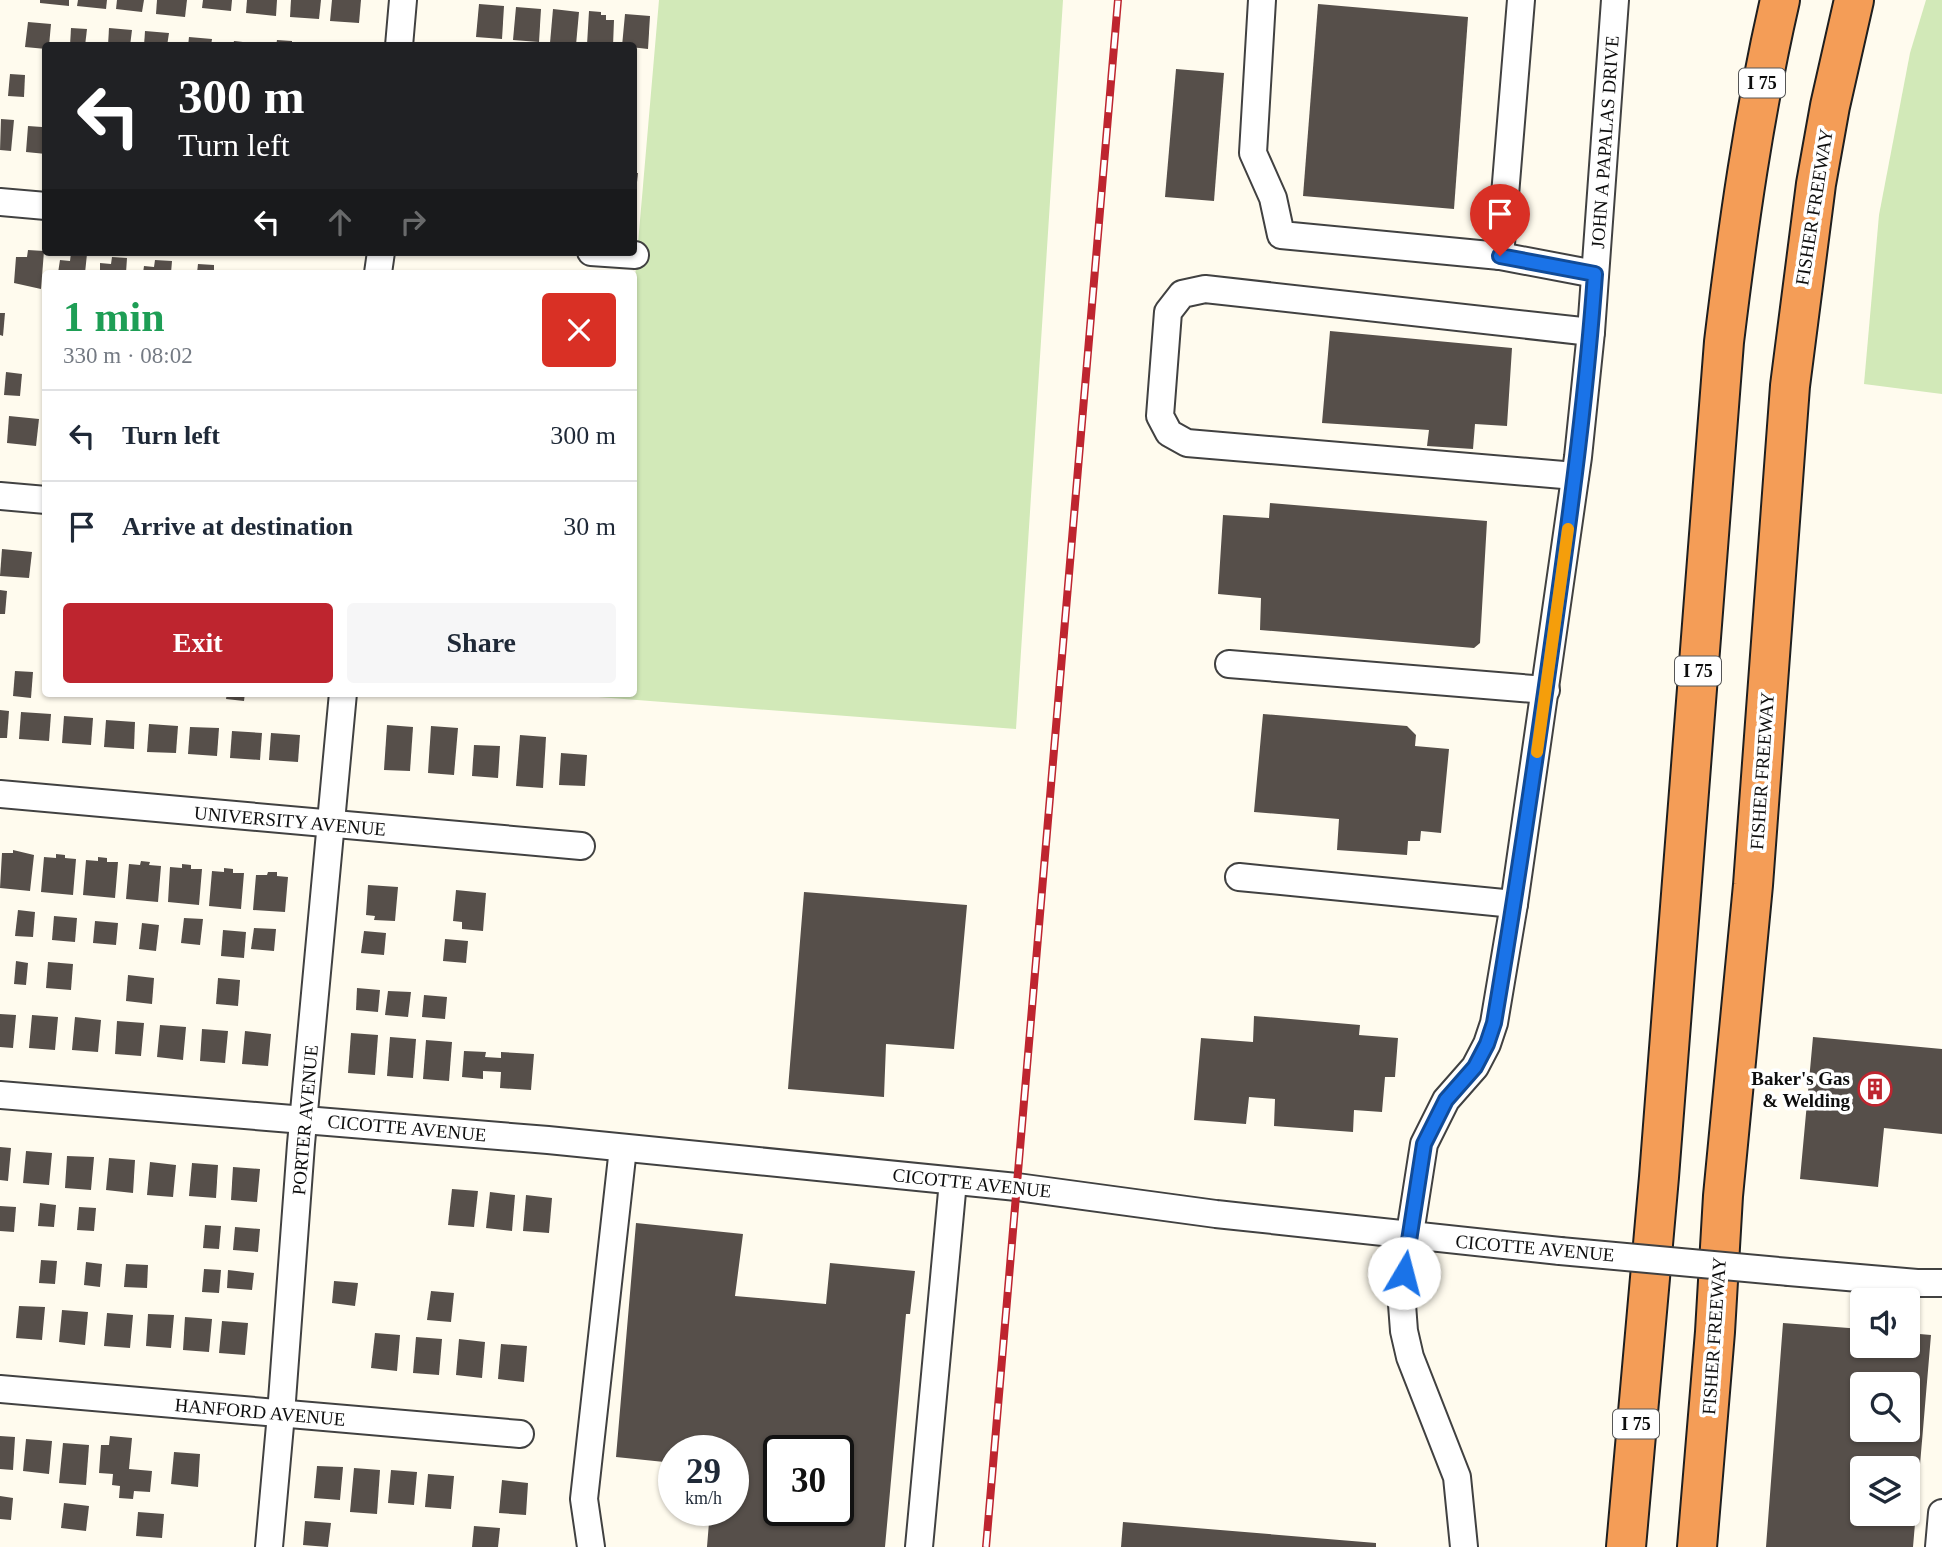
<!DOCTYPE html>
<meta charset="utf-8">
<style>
body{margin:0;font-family:Georgia,serif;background:#f6f6f7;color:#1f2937;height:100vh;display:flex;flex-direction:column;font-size:26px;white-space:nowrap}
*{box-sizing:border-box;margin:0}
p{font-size:23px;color:#747a83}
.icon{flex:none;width:38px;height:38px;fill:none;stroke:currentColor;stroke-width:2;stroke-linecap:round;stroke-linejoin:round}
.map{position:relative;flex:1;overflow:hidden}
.side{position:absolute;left:42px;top:270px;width:595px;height:427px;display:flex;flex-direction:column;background:#fff;border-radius:7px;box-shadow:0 2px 5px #0004}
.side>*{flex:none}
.top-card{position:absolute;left:42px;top:42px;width:595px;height:214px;border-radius:7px;box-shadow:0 2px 5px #0004;background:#202124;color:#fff;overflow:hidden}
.fabs{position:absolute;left:1850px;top:1288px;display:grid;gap:14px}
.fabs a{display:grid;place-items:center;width:70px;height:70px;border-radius:7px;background:#fff;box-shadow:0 2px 5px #0004;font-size:35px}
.speed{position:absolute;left:658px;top:1435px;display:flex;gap:14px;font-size:35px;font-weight:700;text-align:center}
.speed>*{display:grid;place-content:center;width:91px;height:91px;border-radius:50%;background:#fff;box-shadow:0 2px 5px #0004;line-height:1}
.speed small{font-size:18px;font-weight:400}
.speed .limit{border:4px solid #111;border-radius:10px;background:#fff;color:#111}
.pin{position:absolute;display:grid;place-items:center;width:60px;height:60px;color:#fff;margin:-72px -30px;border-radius:50% 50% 50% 0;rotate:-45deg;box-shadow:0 0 7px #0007}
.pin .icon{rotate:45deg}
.me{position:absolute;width:77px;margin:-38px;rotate:8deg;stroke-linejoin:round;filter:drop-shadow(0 0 5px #0008)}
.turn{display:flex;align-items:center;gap:24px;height:147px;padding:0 21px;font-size:32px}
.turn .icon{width:91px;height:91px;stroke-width:2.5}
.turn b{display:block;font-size:49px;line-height:60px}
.lanes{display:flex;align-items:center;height:66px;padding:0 21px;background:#0003;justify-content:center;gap:35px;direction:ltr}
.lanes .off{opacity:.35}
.round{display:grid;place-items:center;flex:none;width:74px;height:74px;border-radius:7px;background:#f6f6f7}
.summary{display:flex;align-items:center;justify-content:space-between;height:119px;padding:0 21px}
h1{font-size:42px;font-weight:700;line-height:52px;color:#1e9e55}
.cta{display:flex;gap:14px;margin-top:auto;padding:14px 21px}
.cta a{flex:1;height:80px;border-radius:7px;background:#be252f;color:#fff;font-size:28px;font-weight:700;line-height:80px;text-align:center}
.cta a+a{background:#f6f6f7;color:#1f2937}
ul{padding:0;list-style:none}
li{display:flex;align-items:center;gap:21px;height:91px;padding:0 21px;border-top:2px solid #e0e1e3}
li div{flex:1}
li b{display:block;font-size:26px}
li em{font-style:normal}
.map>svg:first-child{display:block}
.green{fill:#d2e9b8}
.building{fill:#564f4a;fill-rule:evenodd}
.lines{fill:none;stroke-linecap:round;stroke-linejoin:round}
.minor-casing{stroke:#414141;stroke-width:30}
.highway-casing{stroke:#1f1f1f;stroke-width:42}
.minor{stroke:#fff;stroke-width:26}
.highway{stroke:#f49d57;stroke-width:38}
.rail-casing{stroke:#be252f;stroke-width:8}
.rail{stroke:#fff;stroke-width:5;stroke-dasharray:16;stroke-linecap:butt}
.minor-bridge-casing{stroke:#414141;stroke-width:30;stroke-linecap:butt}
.minor-bridge{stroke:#fff;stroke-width:26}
.route-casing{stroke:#114b97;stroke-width:18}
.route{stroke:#1a73e8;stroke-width:12}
.slow{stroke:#f59e0b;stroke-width:12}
.labels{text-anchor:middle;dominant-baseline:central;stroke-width:7;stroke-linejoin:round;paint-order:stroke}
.shield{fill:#fff;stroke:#565656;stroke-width:2}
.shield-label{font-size:18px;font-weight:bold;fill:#0e0e0e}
.street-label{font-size:19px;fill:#0e0e0e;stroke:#fff}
.poi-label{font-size:19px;font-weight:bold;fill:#0e0e0e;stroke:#fff;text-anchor:end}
</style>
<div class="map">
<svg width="1942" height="1547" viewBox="0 0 1942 1547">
<rect width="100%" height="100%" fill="#fffbee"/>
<g class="green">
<polygon points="659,0 1063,0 1016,729 598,697 598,693 634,693 634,290"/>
<polygon points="1926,0 1942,0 1942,394 1864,384 1879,215 1910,53"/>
</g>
<g class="building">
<polygon points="40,0 69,0 69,6 40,3"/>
<polygon points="78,0 107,0 106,9 77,6"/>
<polygon points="117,0 144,0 142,12 116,9"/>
<polygon points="157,0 187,0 185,17 156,14"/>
<polygon points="203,0 232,0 231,11 202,8"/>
<polygon points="247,0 277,0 276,16 246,13"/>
<polygon points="291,0 321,0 319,19 290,17"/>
<polygon points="332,0 361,0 359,23 330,21"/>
<polygon points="479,4 504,6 502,39 476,37"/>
<polygon points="1318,4 1468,17 1454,209 1303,196"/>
<polygon points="516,7 541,9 539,42 513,40"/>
<polygon points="553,9 579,12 576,45 550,43"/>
<polygon points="589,11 601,12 601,15 606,15 606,20 614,20 613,46 587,45"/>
<polygon points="625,14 650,16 648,49 622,46"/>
<polygon points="28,22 51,24 49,46 46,46 46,49 25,47"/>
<polygon points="71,28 87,29 85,46 70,46"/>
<polygon points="109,28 132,30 130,46 108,46"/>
<polygon points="145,31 169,33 167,46 144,46"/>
<polygon points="189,37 212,39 211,46 188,46"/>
<polygon points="277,40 292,41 292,46 276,46"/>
<polygon points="234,41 261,44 261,46 233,46"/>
<polygon points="1176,69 1224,73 1214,201 1165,197"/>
<polygon points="10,74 25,75 24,97 8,96"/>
<polygon points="1,119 14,120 11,151 0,150"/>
<polygon points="42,123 46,123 46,154 26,152 28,126 42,127"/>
<polygon points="634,173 638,173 635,200 634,200"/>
<polygon points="28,250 44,251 41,289 14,283 16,257 27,257"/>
<polygon points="71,253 87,254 85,273 58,273 60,260 70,261"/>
<polygon points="112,257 127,258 126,273 100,273 100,263 111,264"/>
<polygon points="155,260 172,261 171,273 143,273 144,266 154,267"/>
<polygon points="198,264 214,265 214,273 197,273"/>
<polygon points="0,313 5,313 3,336 0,335"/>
<polygon points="1330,331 1512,348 1507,426 1475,424 1473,449 1427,446 1429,430 1322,423"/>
<polygon points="6,372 22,374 20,396 4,395"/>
<polygon points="9,416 39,419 36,446 7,443"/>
<polygon points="1270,503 1487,521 1480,643 1474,648 1260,630 1261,598 1218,594 1223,515 1269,518"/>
<polygon points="2,549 32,552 29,578 0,576"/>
<polygon points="0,590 7,591 5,614 0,614"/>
<polygon points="15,671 33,672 31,698 13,696"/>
<polygon points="193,693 211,693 211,696 193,695"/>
<polygon points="227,693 245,693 244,701 226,699"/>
<polygon points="0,710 9,711 7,738 0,738"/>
<polygon points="21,712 51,714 49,741 19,739"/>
<polygon points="1263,714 1407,726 1416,735 1415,746 1449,749 1441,833 1421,831 1420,841 1408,841 1407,855 1337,850 1339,819 1254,812"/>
<polygon points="64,716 93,718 91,745 62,743"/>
<polygon points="106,720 135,722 134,749 104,747"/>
<polygon points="149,724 178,726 176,753 147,752"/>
<polygon points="387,725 413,727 410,771 384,770"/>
<polygon points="431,726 458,728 454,775 428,773"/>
<polygon points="190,727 219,728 217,756 188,754"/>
<polygon points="232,731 262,733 260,760 230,758"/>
<polygon points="271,733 300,735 298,762 269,760"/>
<polygon points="520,735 546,737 543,788 516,786"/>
<polygon points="474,745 500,746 498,778 472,776"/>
<polygon points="561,753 587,755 585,786 559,785"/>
<polygon points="13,850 34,855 30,891 0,888 2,853 13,853"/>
<polygon points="56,854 65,855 65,858 76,859 73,895 41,892 44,857 56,858"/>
<polygon points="98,857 107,858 107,862 118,862 115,898 83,895 86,860 98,861"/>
<polygon points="141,861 150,862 149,865 161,866 158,902 126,899 129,864 140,865"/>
<polygon points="182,864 191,865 191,869 202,869 199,905 168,902 170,867 182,868"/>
<polygon points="224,868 233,869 233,873 244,873 241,909 209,906 212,871 224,872"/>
<polygon points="268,872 277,872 277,876 288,877 285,912 253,910 256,875 267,875"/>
<polygon points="368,885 398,887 395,921 374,920 375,916 366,915"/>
<polygon points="456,890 486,893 483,931 462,929 462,922 453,921"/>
<polygon points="804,892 967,905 954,1049 886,1044 884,1097 788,1089"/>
<polygon points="18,910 35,912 33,937 15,936"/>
<polygon points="54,916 77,918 75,942 52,940"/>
<polygon points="184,918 203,919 200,945 181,943"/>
<polygon points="95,921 118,923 116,945 93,943"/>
<polygon points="142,923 159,925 156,951 139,949"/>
<polygon points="254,928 276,929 274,951 251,949"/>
<polygon points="223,930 246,932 244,958 221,956"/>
<polygon points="364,931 386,933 384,955 361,953"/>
<polygon points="445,939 468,941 466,963 443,961"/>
<polygon points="16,961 28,963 26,985 14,984"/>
<polygon points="48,962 73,964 71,990 46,988"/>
<polygon points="128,975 154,978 152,1004 126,1001"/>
<polygon points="218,978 240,980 238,1006 216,1004"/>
<polygon points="357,988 380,990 378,1012 356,1010"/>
<polygon points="388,991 411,992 408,1017 385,1015"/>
<polygon points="424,995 447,997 445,1019 422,1017"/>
<polygon points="0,1014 16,1015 13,1048 0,1047"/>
<polygon points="32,1015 58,1017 55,1050 29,1048"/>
<polygon points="1254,1016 1360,1025 1359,1035 1398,1038 1395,1077 1385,1077 1382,1112 1354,1110 1353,1132 1274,1126 1275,1099 1249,1097 1246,1124 1194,1120 1201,1038 1253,1042"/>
<polygon points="75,1017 101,1020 98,1052 72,1050"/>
<polygon points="117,1021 144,1023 141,1056 115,1054"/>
<polygon points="160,1025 186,1027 183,1060 157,1057"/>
<polygon points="202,1029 228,1031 225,1063 200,1061"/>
<polygon points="245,1031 271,1034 268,1066 242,1064"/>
<polygon points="351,1033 378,1035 375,1075 348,1073"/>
<polygon points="390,1037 416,1039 413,1078 387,1076"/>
<polygon points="1813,1037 1942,1049 1942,1134 1884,1128 1878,1187 1800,1179"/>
<polygon points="426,1040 452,1042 449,1081 423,1079"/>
<polygon points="464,1051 486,1052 485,1057 501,1058 501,1052 534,1054 531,1090 500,1088 501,1072 483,1071 483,1079 462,1077"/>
<polygon points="0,1147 11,1148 8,1181 0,1180"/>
<polygon points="26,1151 52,1153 49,1185 23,1183"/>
<polygon points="67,1156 94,1157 91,1190 65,1188"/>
<polygon points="109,1158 135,1160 133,1193 106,1190"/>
<polygon points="150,1162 176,1165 173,1197 147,1195"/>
<polygon points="192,1163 218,1165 216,1198 189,1196"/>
<polygon points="233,1167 260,1169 257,1202 231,1200"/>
<polygon points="452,1189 478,1191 474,1227 448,1225"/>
<polygon points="490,1192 515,1195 512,1231 486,1228"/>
<polygon points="526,1195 552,1198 549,1233 523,1231"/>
<polygon points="40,1203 56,1205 54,1227 38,1226"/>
<polygon points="0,1206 16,1207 14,1232 0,1231"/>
<polygon points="79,1207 96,1208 94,1231 77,1230"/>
<path d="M636 1223 743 1234 735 1296 826 1304 830 1263 915 1271 910 1314H906L885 1547H707L710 1510H733V1451H674V1463L616 1457ZM779 1451H838V1510H779Z"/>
<polygon points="205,1225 221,1226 219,1249 203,1248"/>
<polygon points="235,1227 260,1229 258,1252 233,1250"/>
<polygon points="41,1260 57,1261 55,1284 39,1283"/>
<polygon points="86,1262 102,1264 100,1287 84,1285"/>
<polygon points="126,1264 148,1265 147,1288 124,1287"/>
<polygon points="204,1269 221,1270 219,1293 202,1292"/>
<polygon points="228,1270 254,1273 252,1290 227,1288"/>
<polygon points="334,1281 358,1283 355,1306 332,1303"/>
<polygon points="431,1291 454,1293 451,1322 427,1320"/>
<polygon points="19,1306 45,1307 42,1340 16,1338"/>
<polygon points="62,1310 88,1312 85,1345 59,1342"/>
<polygon points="107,1313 133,1315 130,1348 104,1346"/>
<polygon points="148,1314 174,1315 171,1348 146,1346"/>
<polygon points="185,1317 212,1319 209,1352 183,1350"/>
<polygon points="222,1321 248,1323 245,1355 219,1353"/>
<path d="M1783 1323 1862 1329V1346H1908V1333L1931 1335 1913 1547H1766ZM1862 1384H1908V1430H1862ZM1862 1468H1908V1514H1862Z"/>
<polygon points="375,1333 400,1335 397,1371 371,1368"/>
<polygon points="416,1337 442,1339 439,1375 413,1373"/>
<polygon points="459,1339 485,1342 482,1378 456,1375"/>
<polygon points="501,1344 527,1346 524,1382 498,1379"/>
<polygon points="0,1436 15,1437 13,1470 0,1469"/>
<polygon points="110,1436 132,1438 129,1469 152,1471 150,1492 134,1491 133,1499 119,1498 120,1486 112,1485 113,1474 99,1473 101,1445 109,1445"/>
<polygon points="26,1439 52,1441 49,1474 23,1471"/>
<polygon points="63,1443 89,1445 86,1485 59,1483"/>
<polygon points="174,1452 200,1454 198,1487 171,1484"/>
<polygon points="317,1466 343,1467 340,1500 314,1498"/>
<polygon points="354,1468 380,1470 377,1514 350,1512"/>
<polygon points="391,1470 417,1472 414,1505 388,1503"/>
<polygon points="428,1474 454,1476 451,1509 425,1507"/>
<polygon points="502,1480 528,1483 526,1515 499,1513"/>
<polygon points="0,1496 13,1498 11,1520 0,1519"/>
<polygon points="64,1503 89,1506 86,1531 61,1528"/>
<polygon points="138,1512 164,1514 162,1538 136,1536"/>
<polygon points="305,1521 331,1523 328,1547 303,1545"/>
<polygon points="1123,1522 1376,1543 1376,1547 1121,1547"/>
<polygon points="474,1526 500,1528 498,1547 472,1547"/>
</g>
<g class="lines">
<defs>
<g id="minor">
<polyline points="1262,0 1253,153 1273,198 1281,235 1500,256 1595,274"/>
<polyline points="399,46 403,0"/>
<polyline points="0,202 46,206"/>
<polyline points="591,252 635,255"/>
<polyline points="1500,256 1521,0"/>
<polyline points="378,273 381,252"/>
<polyline points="1575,476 1187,443 1169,433 1160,416 1168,312 1182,294 1205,289 1591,332"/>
<polyline points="0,496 46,500"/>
<polyline points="1229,664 1546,690"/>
<polyline points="0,794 581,846"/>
<polyline points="1239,877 1514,904"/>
<polyline points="0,1095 548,1140 1017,1187 1216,1214 1560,1251"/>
<polyline points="1789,1272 1917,1283 1942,1283"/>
<polyline points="0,1389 520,1434"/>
<polyline points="269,1547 281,1414 301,1144 343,693"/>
<polyline points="591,1547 584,1499 623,1148"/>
<polyline points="919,1547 953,1181"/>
<polyline points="1464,1547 1457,1477 1410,1357 1404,1331 1401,1291 1424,1144 1446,1100 1475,1067 1487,1044 1494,1023 1514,904 1578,457 1591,332 1615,0"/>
<polyline points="1939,1547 1942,1513"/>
</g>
<g id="highway">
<path d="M1626 1547 1659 1177 1724 342C1738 227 1754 113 1780 0"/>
<polyline points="1697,1547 1715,1332 1723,1196 1753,885 1790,386 1816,184 1830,106 1854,0"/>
</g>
</defs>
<use href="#minor" class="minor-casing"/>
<use href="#highway" class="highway-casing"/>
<use href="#minor" class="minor"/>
<use href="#highway" class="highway"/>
<defs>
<polyline id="rail" points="986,1547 1118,0"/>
</defs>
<use href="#rail" class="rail-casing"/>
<use href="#rail" class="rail"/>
<defs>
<polyline id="minor-bridge" points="1560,1251 1789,1272"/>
</defs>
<use href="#minor-bridge" class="minor-bridge-casing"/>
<use href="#minor-bridge" class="minor-bridge"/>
</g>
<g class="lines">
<defs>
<path id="route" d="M1404 1273 1424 1144 1446 1100 1475 1067 1487 1044 1494 1023C1517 887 1537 751 1556 615 1572 501 1587 388 1595 274L1500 256"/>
</defs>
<use href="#route" class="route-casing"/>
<use href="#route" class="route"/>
<polyline class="slow" points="1537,752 1568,529"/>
</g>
<defs>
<symbol id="building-ring" viewBox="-11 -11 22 22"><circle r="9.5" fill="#fff" stroke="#be252f" stroke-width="1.5"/><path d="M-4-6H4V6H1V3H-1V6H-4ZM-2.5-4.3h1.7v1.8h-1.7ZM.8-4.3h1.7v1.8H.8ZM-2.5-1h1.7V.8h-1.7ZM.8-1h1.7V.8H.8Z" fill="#be252f"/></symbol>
</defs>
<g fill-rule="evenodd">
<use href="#building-ring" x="1856" y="1070" width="38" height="38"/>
</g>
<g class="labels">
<g class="shield">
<rect x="1739" y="68.5" width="46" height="29" rx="5"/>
<rect x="1675" y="656.5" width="46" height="29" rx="5"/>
<rect x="1613" y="1409.5" width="46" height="29" rx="5"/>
</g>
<g class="shield-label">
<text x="1762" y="83">I 75</text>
<text x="1698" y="671">I 75</text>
<text x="1636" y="1424">I 75</text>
</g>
<g class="street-label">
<text transform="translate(1605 142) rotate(-86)">JOHN A PAPALAS DRIVE</text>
<text transform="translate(1814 207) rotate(-81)">FISHER FREEWAY</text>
<text transform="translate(1762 771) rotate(-86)">FISHER FREEWAY</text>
<text transform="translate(290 821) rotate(5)">UNIVERSITY AVENUE</text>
<text transform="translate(305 1120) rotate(-85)">PORTER AVENUE</text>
<text transform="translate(407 1128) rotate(5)">CICOTTE AVENUE</text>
<text transform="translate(972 1183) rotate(6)">CICOTTE AVENUE</text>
<text transform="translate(1535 1248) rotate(5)">CICOTTE AVENUE</text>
<text transform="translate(1714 1336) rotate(-86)">FISHER FREEWAY</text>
<text transform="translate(260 1412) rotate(5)">HANFORD AVENUE</text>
</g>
<g class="poi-label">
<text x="1850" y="1078">Baker's Gas<tspan x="1850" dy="22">&amp; Welding</tspan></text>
</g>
</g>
</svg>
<div class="fabs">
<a><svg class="icon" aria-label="sound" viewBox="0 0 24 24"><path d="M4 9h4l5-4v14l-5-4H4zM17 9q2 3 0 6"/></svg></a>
<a><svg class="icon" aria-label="search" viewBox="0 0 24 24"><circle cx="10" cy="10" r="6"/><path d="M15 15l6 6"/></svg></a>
<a><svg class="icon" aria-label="layers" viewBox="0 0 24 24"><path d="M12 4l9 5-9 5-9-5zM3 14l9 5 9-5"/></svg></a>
</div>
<div class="speed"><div>29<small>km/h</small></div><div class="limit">30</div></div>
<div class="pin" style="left:1500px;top:256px;background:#d93025"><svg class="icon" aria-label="arrive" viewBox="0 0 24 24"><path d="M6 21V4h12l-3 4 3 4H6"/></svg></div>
<svg class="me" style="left:1404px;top:1273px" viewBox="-20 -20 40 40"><circle r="19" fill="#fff"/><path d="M0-13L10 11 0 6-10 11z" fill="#1a73e8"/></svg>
<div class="top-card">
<div class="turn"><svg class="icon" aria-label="left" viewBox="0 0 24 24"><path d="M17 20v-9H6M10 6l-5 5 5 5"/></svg><div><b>300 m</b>Turn left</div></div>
<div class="lanes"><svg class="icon" aria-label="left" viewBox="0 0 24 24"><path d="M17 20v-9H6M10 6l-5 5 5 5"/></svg><svg class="icon off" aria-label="ahead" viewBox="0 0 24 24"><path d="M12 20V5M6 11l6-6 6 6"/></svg><svg class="icon off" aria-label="right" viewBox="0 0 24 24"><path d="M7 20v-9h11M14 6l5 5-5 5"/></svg></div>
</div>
<section class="side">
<div class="summary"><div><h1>1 min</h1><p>330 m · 08:02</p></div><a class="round" style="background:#d93025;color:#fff"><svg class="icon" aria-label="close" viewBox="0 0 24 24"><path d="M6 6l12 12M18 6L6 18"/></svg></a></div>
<ul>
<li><svg class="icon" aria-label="left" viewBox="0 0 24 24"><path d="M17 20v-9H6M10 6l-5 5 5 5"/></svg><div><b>Turn left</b></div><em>300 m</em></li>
<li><svg class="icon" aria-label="arrive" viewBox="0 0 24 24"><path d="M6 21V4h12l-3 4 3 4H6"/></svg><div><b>Arrive at destination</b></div><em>30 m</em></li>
</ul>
<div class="cta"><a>Exit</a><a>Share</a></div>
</section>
</div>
